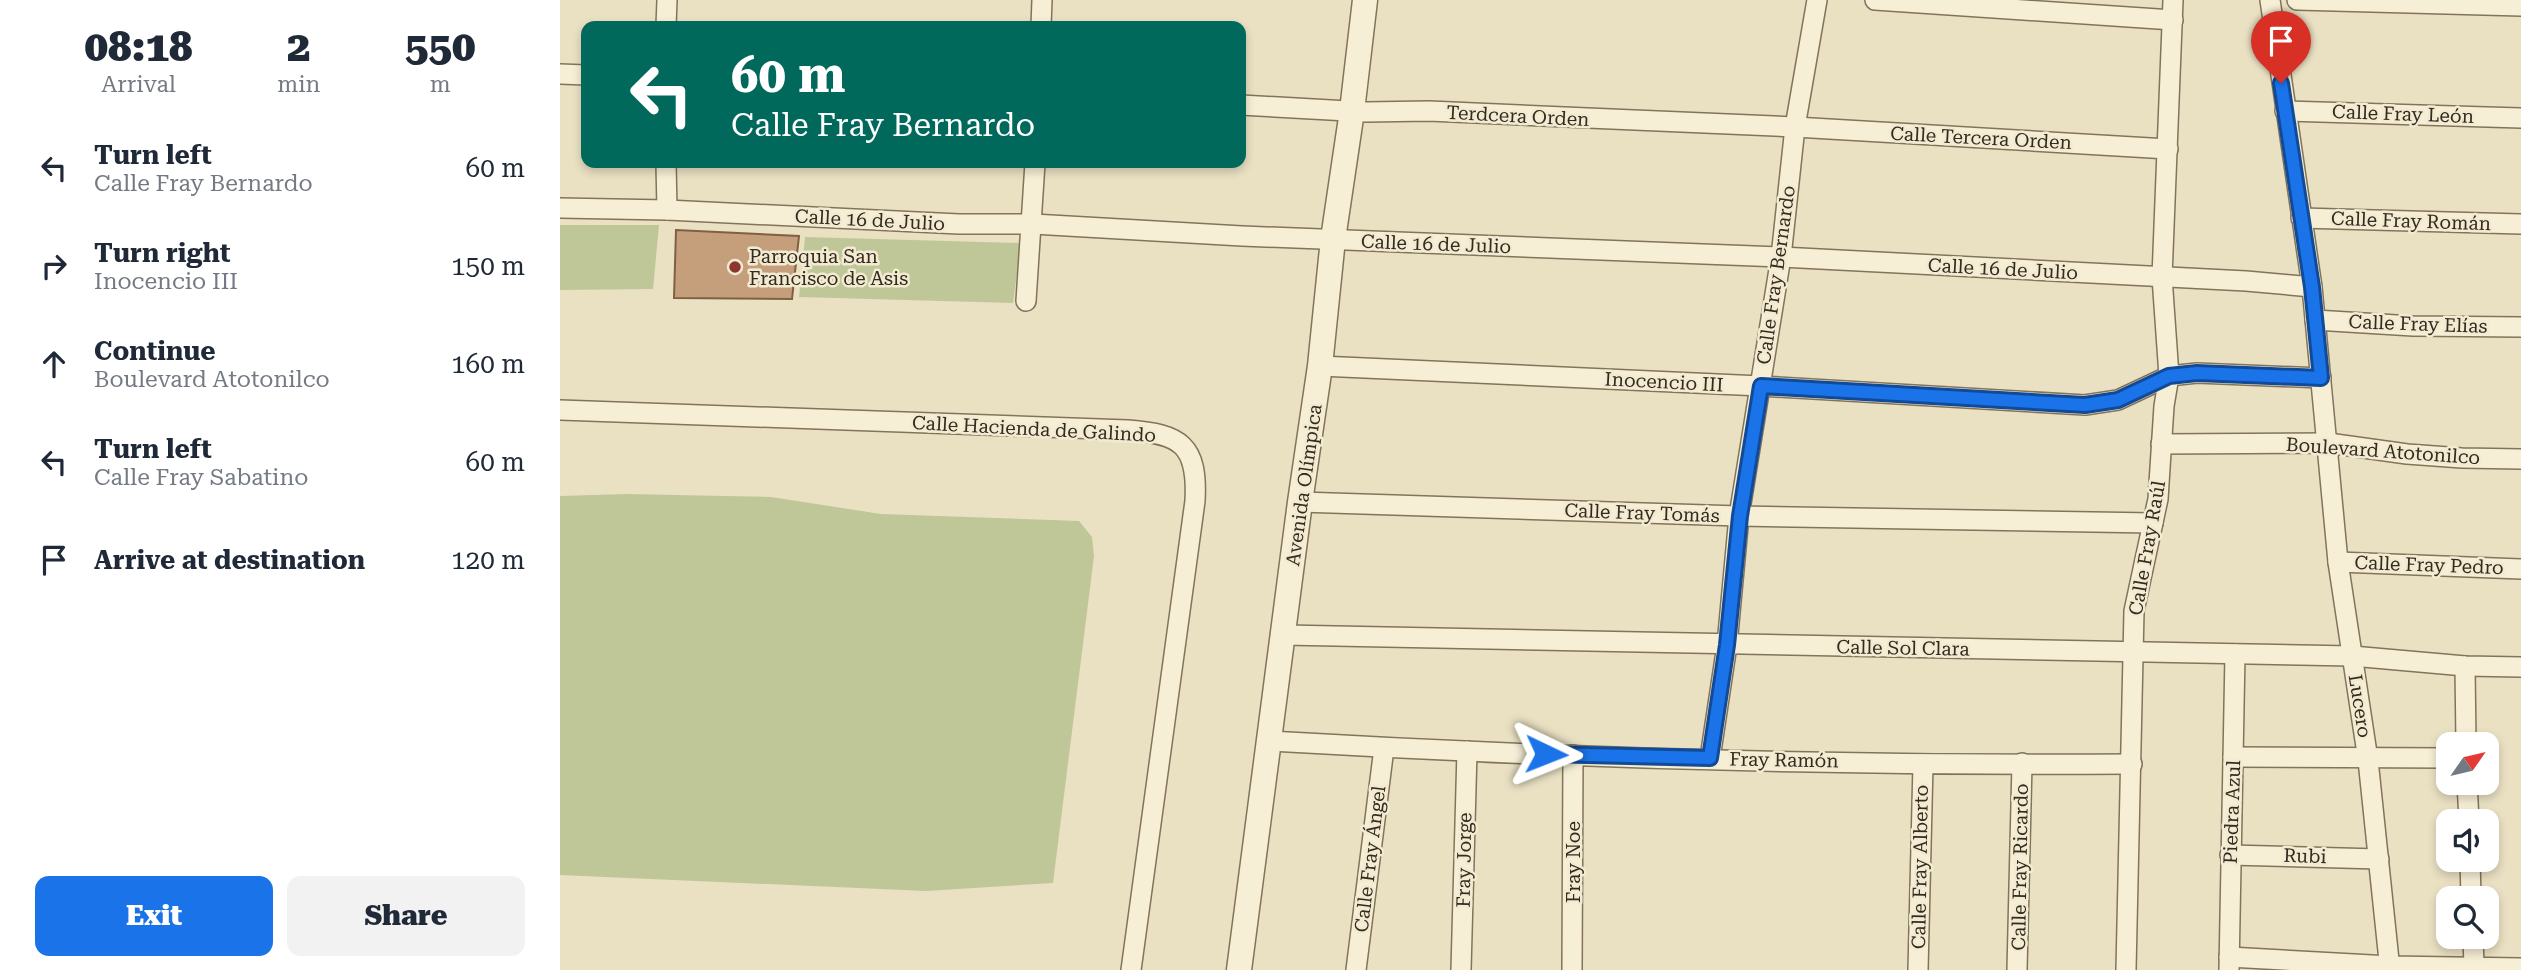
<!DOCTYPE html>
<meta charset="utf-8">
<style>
body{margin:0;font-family:"Roboto Serif",serif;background:#f2f2f3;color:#1f2937;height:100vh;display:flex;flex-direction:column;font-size:26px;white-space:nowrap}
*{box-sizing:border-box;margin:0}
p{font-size:23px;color:#747a83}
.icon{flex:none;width:38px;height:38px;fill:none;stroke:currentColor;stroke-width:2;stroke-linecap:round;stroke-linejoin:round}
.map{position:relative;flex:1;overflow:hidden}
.side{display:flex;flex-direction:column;background:#fff;width:560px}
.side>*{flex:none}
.hud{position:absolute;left:21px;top:21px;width:665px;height:147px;border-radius:14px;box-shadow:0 4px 10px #0003;background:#00695c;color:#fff;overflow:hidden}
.needle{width:46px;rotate:56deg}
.buttons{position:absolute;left:1876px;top:732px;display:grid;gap:14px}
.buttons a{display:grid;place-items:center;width:63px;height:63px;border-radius:14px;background:#fff;box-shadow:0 4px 10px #0003;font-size:35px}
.pin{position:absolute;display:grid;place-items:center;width:60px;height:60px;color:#fff;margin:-72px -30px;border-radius:50% 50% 50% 0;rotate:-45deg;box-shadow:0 0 7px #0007}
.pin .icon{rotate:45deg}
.me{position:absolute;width:77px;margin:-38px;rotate:92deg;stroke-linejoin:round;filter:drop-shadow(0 0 5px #0008)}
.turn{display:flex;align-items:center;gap:24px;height:147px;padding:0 35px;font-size:32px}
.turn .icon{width:91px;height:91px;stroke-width:2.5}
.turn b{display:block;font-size:49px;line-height:60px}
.eta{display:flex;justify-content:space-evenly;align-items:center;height:119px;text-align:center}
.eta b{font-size:42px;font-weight:800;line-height:49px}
.button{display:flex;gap:14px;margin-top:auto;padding:14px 35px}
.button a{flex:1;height:80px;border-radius:14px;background:#1a73e8;color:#fff;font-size:28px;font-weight:800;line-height:80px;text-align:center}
.button a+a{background:#f2f2f3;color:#1f2937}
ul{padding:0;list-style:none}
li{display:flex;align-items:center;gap:21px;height:98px;padding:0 35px}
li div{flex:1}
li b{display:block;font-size:26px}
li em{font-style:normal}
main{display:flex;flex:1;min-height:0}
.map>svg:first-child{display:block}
.green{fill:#bfc798}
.building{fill:#c59f7c;stroke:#805f43;stroke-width:2}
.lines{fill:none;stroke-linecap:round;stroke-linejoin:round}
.minor-casing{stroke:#83735b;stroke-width:22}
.tertiary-casing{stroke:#83735b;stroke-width:27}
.minor{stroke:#f6eed5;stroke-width:19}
.tertiary{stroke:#f6eed5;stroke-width:24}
.route-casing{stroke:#114b97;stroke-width:18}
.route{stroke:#1a73e8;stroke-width:12}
.poi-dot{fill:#8d3630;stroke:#f2ebd2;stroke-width:2.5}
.labels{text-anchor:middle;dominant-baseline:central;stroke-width:5;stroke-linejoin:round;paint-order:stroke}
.street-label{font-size:19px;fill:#342a1e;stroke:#f2ebd2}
.poi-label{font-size:19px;fill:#342a1e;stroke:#f2ebd2;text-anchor:start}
</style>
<main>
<section class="side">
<div class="eta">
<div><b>08:18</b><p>Arrival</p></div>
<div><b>2</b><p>min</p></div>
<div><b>550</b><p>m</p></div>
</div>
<ul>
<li><svg class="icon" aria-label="left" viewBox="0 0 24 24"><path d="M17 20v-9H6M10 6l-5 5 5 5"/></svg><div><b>Turn left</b><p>Calle Fray Bernardo</p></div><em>60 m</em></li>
<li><svg class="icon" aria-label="right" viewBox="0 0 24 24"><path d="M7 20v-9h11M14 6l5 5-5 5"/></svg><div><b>Turn right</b><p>Inocencio III</p></div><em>150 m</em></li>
<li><svg class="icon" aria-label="ahead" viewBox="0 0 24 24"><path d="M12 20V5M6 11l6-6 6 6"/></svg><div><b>Continue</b><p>Boulevard Atotonilco</p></div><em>160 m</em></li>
<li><svg class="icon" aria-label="left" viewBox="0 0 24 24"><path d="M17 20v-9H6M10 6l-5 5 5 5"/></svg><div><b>Turn left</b><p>Calle Fray Sabatino</p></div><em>60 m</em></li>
<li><svg class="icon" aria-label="arrive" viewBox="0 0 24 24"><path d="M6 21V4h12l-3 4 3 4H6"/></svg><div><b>Arrive at destination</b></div><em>120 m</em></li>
</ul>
<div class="button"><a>Exit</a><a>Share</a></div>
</section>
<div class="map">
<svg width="1961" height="970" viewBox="0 0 1961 970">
<rect width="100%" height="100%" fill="#eae1c3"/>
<g class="green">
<polygon points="0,225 99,225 93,289 0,290"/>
<polygon points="245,237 461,243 453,303 239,297"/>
<polygon points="66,494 211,497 321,514 519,521 532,537 534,556 493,883 366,891 0,875 0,496"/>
</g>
<polygon class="building" points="116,230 239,236 232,299 114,298"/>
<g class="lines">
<defs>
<g id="minor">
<polyline points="1315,0 1613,20"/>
<polyline points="1710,0 1752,287 1778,562 1808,760 1830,970"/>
<polyline points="1737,0 1961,6"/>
<polyline points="106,26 107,0"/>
<polyline points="481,26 482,0"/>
<polyline points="0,74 26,75"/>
<polyline points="681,105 806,112 869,111 1235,127 1608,149"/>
<polyline points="1725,111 1961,118"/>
<polyline points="106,163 107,210"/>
<polyline points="0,208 107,210 399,224 473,224 682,236 1221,257 1686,281 1752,287"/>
<polyline points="1741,218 1961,224"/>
<polyline points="466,301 475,163"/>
<polyline points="1755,320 1853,326 1961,327"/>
<polyline points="760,366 1201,386 1525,405 1558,400 1609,376 1637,373 1761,378"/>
<path d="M0 410 568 430C621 434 638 445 635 501L571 970"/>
<polyline points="1601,444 1768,443 1847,454 1902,458 1961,459"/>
<polyline points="740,502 1179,516 1593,523"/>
<polyline points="1778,562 1961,569"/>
<polyline points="724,635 1792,656 1905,666 1961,667"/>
<polyline points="1905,666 1906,744"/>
<path d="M709 741C996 758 1284 766 1572 764"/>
<polyline points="1673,757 1888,758"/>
<polyline points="1150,758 1167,645 1179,516 1221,257 1235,127 1257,0"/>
<polyline points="1907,782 1909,821"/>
<polyline points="1670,855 1819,859"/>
<polyline points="1910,859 1911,898"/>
<polyline points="1913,936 1914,967"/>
<polyline points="1669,957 1830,966 1961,968"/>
<polyline points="796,970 824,748"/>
<polyline points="901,970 907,751"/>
<polyline points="1012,970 1013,755"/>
<polyline points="1358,970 1363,764"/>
<polyline points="1457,970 1462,763"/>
<polyline points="1566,970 1574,611 1598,499 1604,406 1609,376 1602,277 1613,0"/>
<polyline points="1669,970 1675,654"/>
</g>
<polyline id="tertiary" points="679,970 740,502 760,366 773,239 792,111 805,0"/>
</defs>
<use href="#minor" class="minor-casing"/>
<use href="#tertiary" class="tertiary-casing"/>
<use href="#minor" class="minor"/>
<use href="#tertiary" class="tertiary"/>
</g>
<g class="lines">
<defs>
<polyline id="route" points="986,754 1150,758 1167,645 1180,516 1201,386 1525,405 1558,400 1609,376 1637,373 1761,378 1752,287 1721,83"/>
</defs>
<use href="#route" class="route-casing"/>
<use href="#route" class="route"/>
</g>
<circle class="poi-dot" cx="175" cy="267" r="7"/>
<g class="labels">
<g class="street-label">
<text transform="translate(1843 114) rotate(2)">Calle Fray León</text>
<text transform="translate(958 116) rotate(3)">Terdcera Orden</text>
<text transform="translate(1421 138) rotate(3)">Calle Tercera Orden</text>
<text transform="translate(310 220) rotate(3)">Calle 16 de Julio</text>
<text transform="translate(1851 221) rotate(2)">Calle Fray Román</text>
<text transform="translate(876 244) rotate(2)">Calle 16 de Julio</text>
<text transform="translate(1443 269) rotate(3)">Calle 16 de Julio</text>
<text transform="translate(1216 275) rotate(-82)">Calle Fray Bernardo</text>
<text transform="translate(1858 324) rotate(2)">Calle Fray Elías</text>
<text transform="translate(1104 382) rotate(3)">Inocencio III</text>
<text transform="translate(474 429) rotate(3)">Calle Hacienda de Galindo</text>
<text transform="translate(1823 451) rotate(4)">Boulevard Atotonilco</text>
<text transform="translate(744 485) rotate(-82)">Avenida Olímpica</text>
<text transform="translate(1082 513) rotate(2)">Calle Fray Tomás</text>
<text transform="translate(1587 548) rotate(-80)">Calle Fray Raúl</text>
<text transform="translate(1869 565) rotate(2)">Calle Fray Pedro</text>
<text transform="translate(1343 648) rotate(1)">Calle Sol Clara</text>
<text transform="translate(1800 706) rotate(81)">Lucero</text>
<text transform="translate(1224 760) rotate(1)">Fray Ramón</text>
<text transform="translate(1672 812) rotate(-88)">Piedra Azul</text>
<text transform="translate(1745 856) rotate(2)">Rubi</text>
<text transform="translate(810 859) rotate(-83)">Calle Fray Ángel</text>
<text transform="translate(904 860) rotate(-89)">Fray Jorge</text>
<text transform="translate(1013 862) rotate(-90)">Fray Noe</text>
<text transform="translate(1360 867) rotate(-89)">Calle Fray Alberto</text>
<text transform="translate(1460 867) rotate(-89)">Calle Fray Ricardo</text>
</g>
<g class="poi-label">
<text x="189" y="256">Parroquia San<tspan x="189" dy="22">Francisco de Asis</tspan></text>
</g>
</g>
</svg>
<div class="buttons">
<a><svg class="needle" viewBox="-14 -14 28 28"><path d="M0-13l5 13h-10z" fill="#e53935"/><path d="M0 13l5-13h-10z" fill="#747a83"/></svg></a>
<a><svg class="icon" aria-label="sound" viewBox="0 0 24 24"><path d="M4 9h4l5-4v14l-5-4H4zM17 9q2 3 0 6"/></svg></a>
<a><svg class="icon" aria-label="search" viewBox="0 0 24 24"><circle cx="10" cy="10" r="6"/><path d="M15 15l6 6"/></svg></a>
</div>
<div class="pin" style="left:1721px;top:83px;background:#d93025"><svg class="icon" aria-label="arrive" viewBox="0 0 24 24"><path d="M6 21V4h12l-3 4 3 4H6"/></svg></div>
<svg class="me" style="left:986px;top:754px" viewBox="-20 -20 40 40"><path d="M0-17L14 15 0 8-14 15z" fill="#1a73e8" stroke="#fff" stroke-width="4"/></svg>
<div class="hud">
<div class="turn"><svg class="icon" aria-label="left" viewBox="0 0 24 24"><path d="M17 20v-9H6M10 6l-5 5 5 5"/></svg><div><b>60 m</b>Calle Fray Bernardo</div></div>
</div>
</div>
</main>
